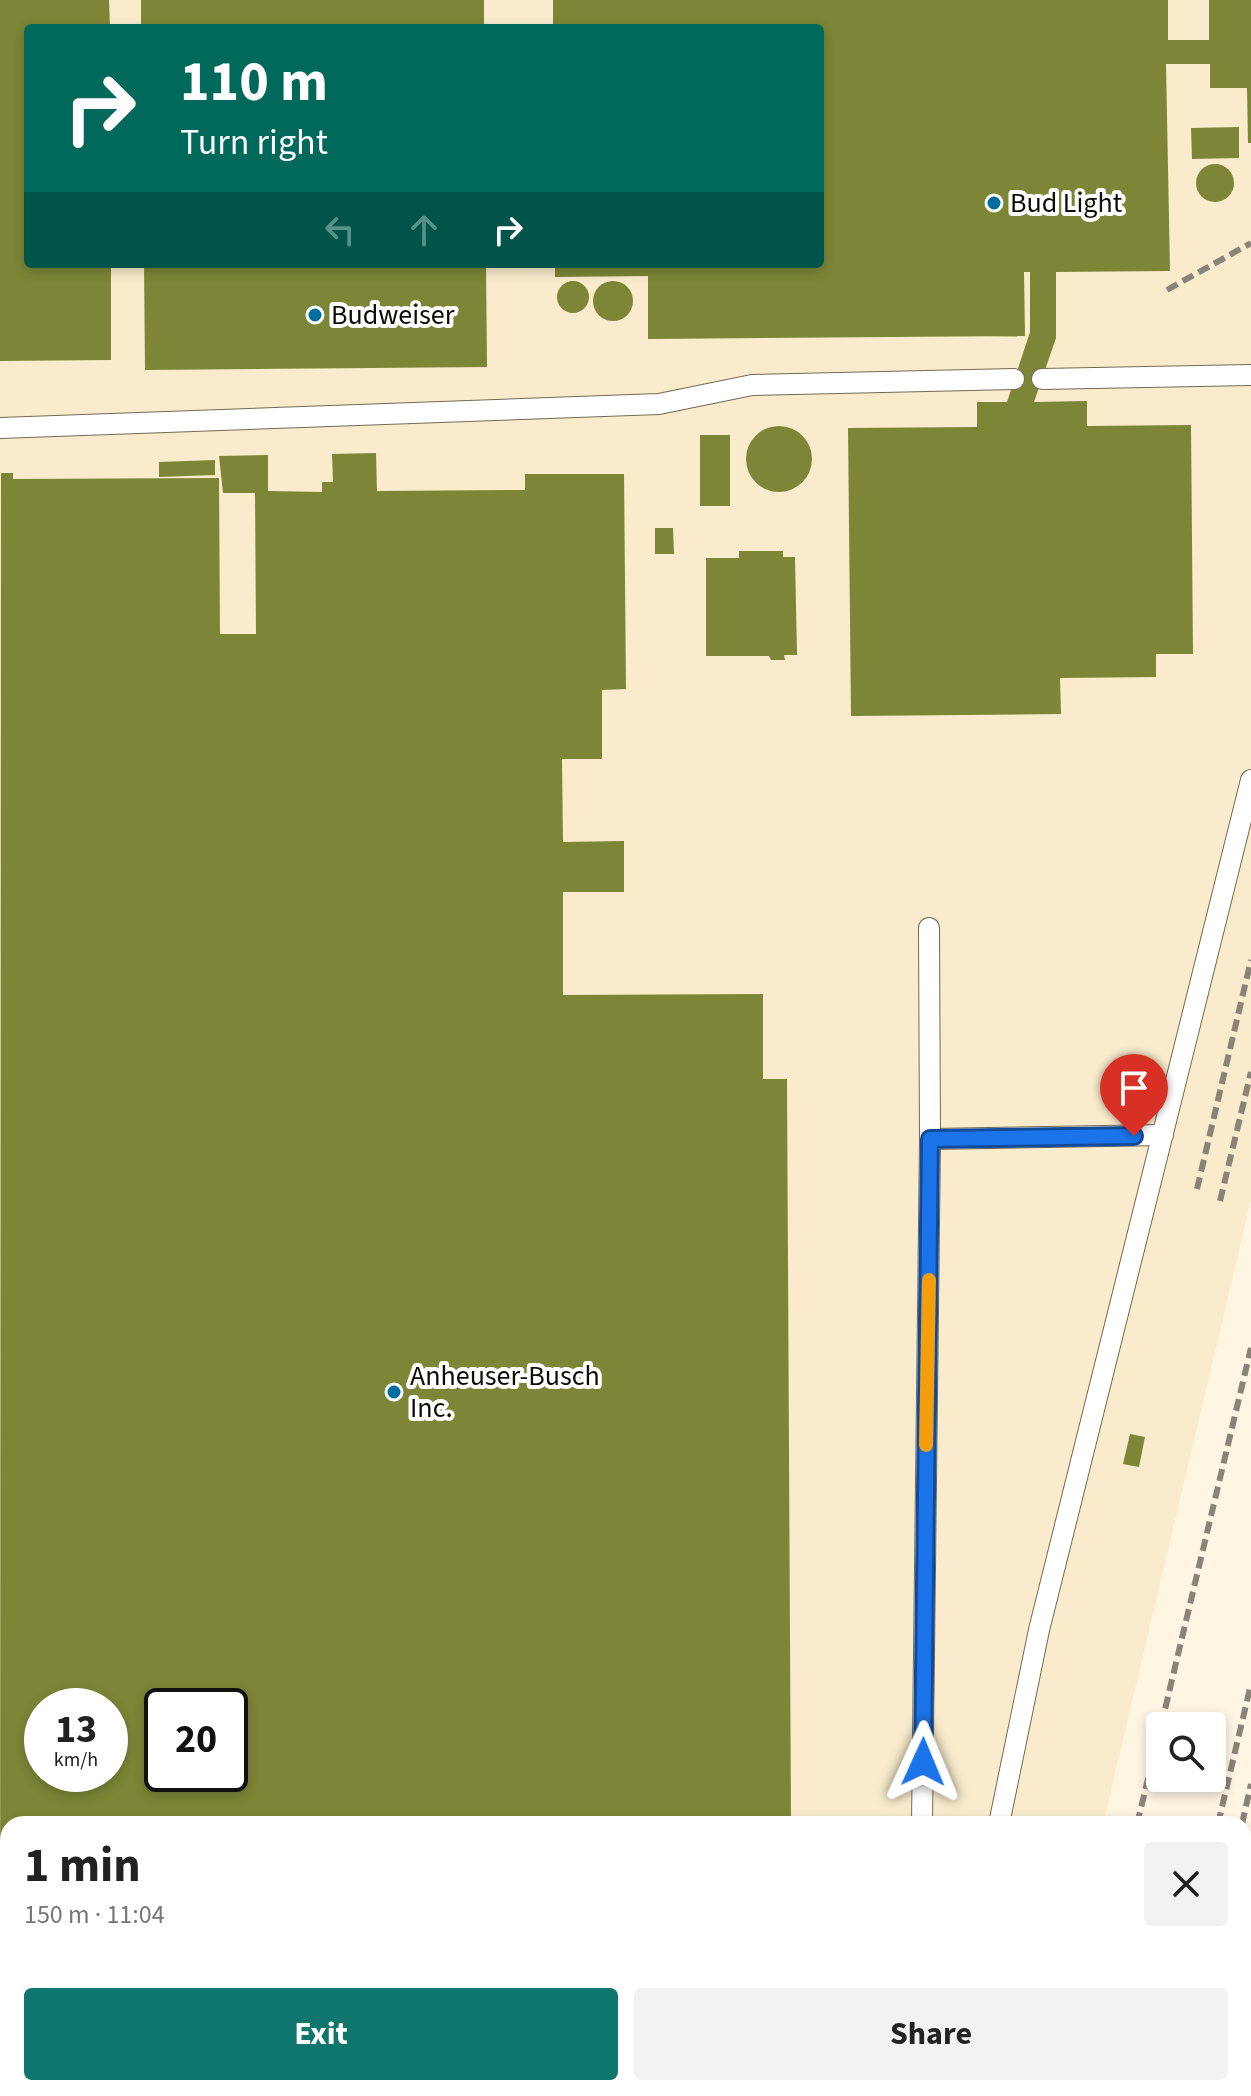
<!DOCTYPE html>
<meta charset="utf-8">
<style>
body{margin:0;font-family:"Source Sans 3",sans-serif;background:#f2f2f2;color:#222;height:100vh;display:flex;flex-direction:column;font-size:30px;white-space:nowrap}
*{box-sizing:border-box;margin:0}
p{font-size:26px;color:#767676}
.icon{flex:none;width:44px;height:44px;fill:none;stroke:currentColor;stroke-width:2;stroke-linecap:round;stroke-linejoin:round}
.map{position:relative;flex:1;overflow:hidden}
.sheet{position:absolute;left:0px;top:1816px;width:1252px;height:280px;display:flex;flex-direction:column;background:#fff;border-radius:24px 24px 0 0;box-shadow:0 4px 12px #0003}
.sheet>*{flex:none}
.guide{position:absolute;left:24px;top:24px;width:800px;height:244px;border-radius:8px;box-shadow:0 4px 12px #0003;background:#00695c;color:#fff;overflow:hidden}
.controls{position:absolute;left:1146px;top:1712px;display:grid;gap:16px}
.controls a{display:grid;place-items:center;width:80px;height:80px;border-radius:8px;background:#fff;box-shadow:0 4px 12px #0003;font-size:40px}
.speed{position:absolute;left:24px;top:1688px;display:flex;gap:16px;font-size:40px;font-weight:700;text-align:center}
.speed>*{display:grid;place-content:center;width:104px;height:104px;border-radius:50%;background:#fff;box-shadow:0 4px 12px #0003;line-height:1}
.speed small{font-size:20px;font-weight:400}
.speed .limit{border:4px solid #111;border-radius:12px;background:#fff;color:#111}
.pin{position:absolute;display:grid;place-items:center;width:68px;height:68px;color:#fff;margin:-82px -34px;border-radius:50% 50% 50% 0;rotate:-45deg;box-shadow:0 0 8px #0007}
.pin .icon{rotate:45deg}
.me{position:absolute;width:88px;margin:-44px;rotate:1deg;stroke-linejoin:round;filter:drop-shadow(0 0 6px #0008)}
.turn{display:flex;align-items:center;gap:28px;height:168px;padding:0 24px;font-size:36px}
.turn .icon{width:104px;height:104px;stroke-width:2.5}
.turn b{display:block;font-size:56px;line-height:68px}
.lanes{display:flex;align-items:center;height:76px;padding:0 24px;background:#0003;justify-content:center;gap:40px;direction:ltr}
.lanes .off{opacity:.35}
.round{display:grid;place-items:center;flex:none;width:84px;height:84px;border-radius:8px;background:#f2f2f2}
.head{display:flex;align-items:center;justify-content:space-between;height:136px;padding:0 24px}
h1{font-size:48px;font-weight:700;line-height:60px}
.action{display:flex;gap:16px;margin-top:auto;padding:16px 24px}
.action a{flex:1;height:92px;border-radius:8px;background:#0f766e;color:#fff;font-size:32px;font-weight:700;line-height:92px;text-align:center}
.action a+a{background:#f2f2f2;color:#222}
.map>svg:first-child{display:block}
.built{fill:#f9ebcc;fill-rule:evenodd}
.building{fill:#7c8636;fill-rule:evenodd}
.lines{fill:none;stroke-linecap:round;stroke-linejoin:round}
.lane-casing{stroke:#746b56;stroke-width:22}
.lane{stroke:#fff;stroke-width:20}
.rail{stroke:#8a8377;stroke-width:6;stroke-dasharray:12 6;stroke-linecap:butt}
.route-casing{stroke:#114b97;stroke-width:20}
.route{stroke:#1a73e8;stroke-width:14}
.slow{stroke:#f59e0b;stroke-width:14}
.poi-dot{fill:#006d9a;stroke:#fff;stroke-width:3}
.labels{text-anchor:middle;dominant-baseline:central;stroke-width:8;stroke-linejoin:round;paint-order:stroke}
.poi-label{font-size:28px;fill:#0f0b05;stroke:#fff;text-anchor:start}
</style>
<div class="map">
<svg width="1251" height="2096" viewBox="0 0 1251 2096">
<rect width="100%" height="100%" fill="#fef5e3"/>
<path class="built" d="M0 0H1251V1200L1103 1824H8V2088H1041L1039 2096H0ZM28 28H820V264H28ZM42 1706H110V1774H42ZM162 1706H230V1774H162Z"/>
<g class="building">
<polygon points="0,0 109,0 110,28 28,28 28,264 111,264 111,360 0,361"/>
<rect x="141" y="0" width="343" height="28"/>
<polygon points="553,0 1168,0 1168,40 1209,40 1209,0 1251,0 1251,143 1248,143 1247,88 1210,88 1210,64 1166,64 1170,271 1056,272 1056,338 1034,402 1087,401 1087,426 1191,425 1193,654 1156,654 1156,677 1060,678 1061,714 851,716 848,428 977,427 977,402 1007,402 1030,332 1030,272 1024,272 1025,336 648,339 648,276 555,277 555,264 820,264 820,28 553,28"/>
<polygon points="1239,127 1239,158 1192,159 1191,128"/>
<circle cx="1215" cy="183" r="19"/>
<polygon points="144,264 486,264 487,367 145,370"/>
<circle cx="613" cy="301" r="20"/>
<circle cx="573" cy="297" r="16"/>
<circle cx="779" cy="459" r="33"/>
<rect x="700" y="435" width="30" height="71"/>
<path d="M376 453 377 491 525 490V474H624L626 689 602 690V759H562L563 842 624 841V892H563V995L763 994V1079H787L791 1824H8V2088H708V2096H0L1 473H13V479L219 478 220 634H256L255 493H223L219 456 268 455V491L322 492V482H333L332 454ZM42 1706H110V1774H42ZM162 1706H230V1774H162Z"/>
<polygon points="215,460 215,475 159,477 159,462"/>
<polygon points="655,528 673,528 674,554 655,554"/>
<polygon points="739,551 783,551 783,557 795,557 797,655 784,655 785,660 771,660 769,656 706,656 706,558 739,558"/>
<polygon points="1130,1434 1145,1437 1139,1467 1123,1464"/>
</g>
<g class="lines">
<defs>
<g id="lane">
<polyline points="1042,379 1251,375"/>
<polyline points="0,428 659,404 752,385 1014,379"/>
<polyline points="929,928 930,1139 1163,1135"/>
<polyline points="922,1824 930,1139"/>
<polyline points="999,1824 1039,1630 1251,780"/>
<polyline points="857,2096 857,2088"/>
<polyline points="941,2096 943,2088"/>
</g>
</defs>
<use href="#lane" class="lane-casing"/>
<use href="#lane" class="lane"/>
<g class="rail">
<polyline points="1167,290 1251,243"/>
<polyline points="1197,1189 1251,960"/>
<polyline points="1220,1201 1251,1072"/>
<polyline points="1161,1726 1251,1348"/>
<polyline points="1137,1824 1160,1730"/>
<polyline points="1218,1824 1251,1684"/>
<polyline points="1242,1824 1251,1784"/>
<polyline points="1153,2096 1155,2088"/>
<polyline points="1177,2096 1178,2088"/>
</g>
</g>
<g class="lines">
<defs>
<polyline id="route" points="923,1762 930,1139 1134,1136"/>
</defs>
<use href="#route" class="route-casing"/>
<use href="#route" class="route"/>
<polyline class="slow" points="926,1445 929,1280"/>
</g>
<g class="poi-dot">
<circle cx="994" cy="203" r="8"/>
<circle cx="315" cy="315" r="8"/>
<circle cx="394" cy="1392" r="8"/>
</g>
<g class="labels">
<g class="poi-label">
<text x="1010" y="203">Bud Light</text>
<text x="331" y="315">Budweiser</text>
<text x="410" y="1376">Anheuser-Busch<tspan x="410" dy="32">Inc.</tspan></text>
</g>
</g>
</svg>
<div class="controls">
<a><svg class="icon" aria-label="search" viewBox="0 0 24 24"><circle cx="10" cy="10" r="6"/><path d="M15 15l6 6"/></svg></a>
</div>
<div class="speed"><div>13<small>km/h</small></div><div class="limit">20</div></div>
<div class="pin" style="left:1134px;top:1136px;background:#d93025"><svg class="icon" aria-label="arrive" viewBox="0 0 24 24"><path d="M6 21V4h12l-3 4 3 4H6"/></svg></div>
<svg class="me" style="left:923px;top:1762px" viewBox="-20 -20 40 40"><path d="M0-17L14 15 0 8-14 15z" fill="#1a73e8" stroke="#fff" stroke-width="4"/></svg>
<div class="guide">
<div class="turn"><svg class="icon" aria-label="right" viewBox="0 0 24 24"><path d="M7 20v-9h11M14 6l5 5-5 5"/></svg><div><b>110 m</b>Turn right</div></div>
<div class="lanes"><svg class="icon off" aria-label="left" viewBox="0 0 24 24"><path d="M17 20v-9H6M10 6l-5 5 5 5"/></svg><svg class="icon off" aria-label="ahead" viewBox="0 0 24 24"><path d="M12 20V5M6 11l6-6 6 6"/></svg><svg class="icon" aria-label="right" viewBox="0 0 24 24"><path d="M7 20v-9h11M14 6l5 5-5 5"/></svg></div>
</div>
<section class="sheet">
<div class="head"><div><h1>1 min</h1><p>150 m · 11:04</p></div><a class="round"><svg class="icon" aria-label="close" viewBox="0 0 24 24"><path d="M6 6l12 12M18 6L6 18"/></svg></a></div>
<div class="action"><a>Exit</a><a>Share</a></div>
</section>
</div>
